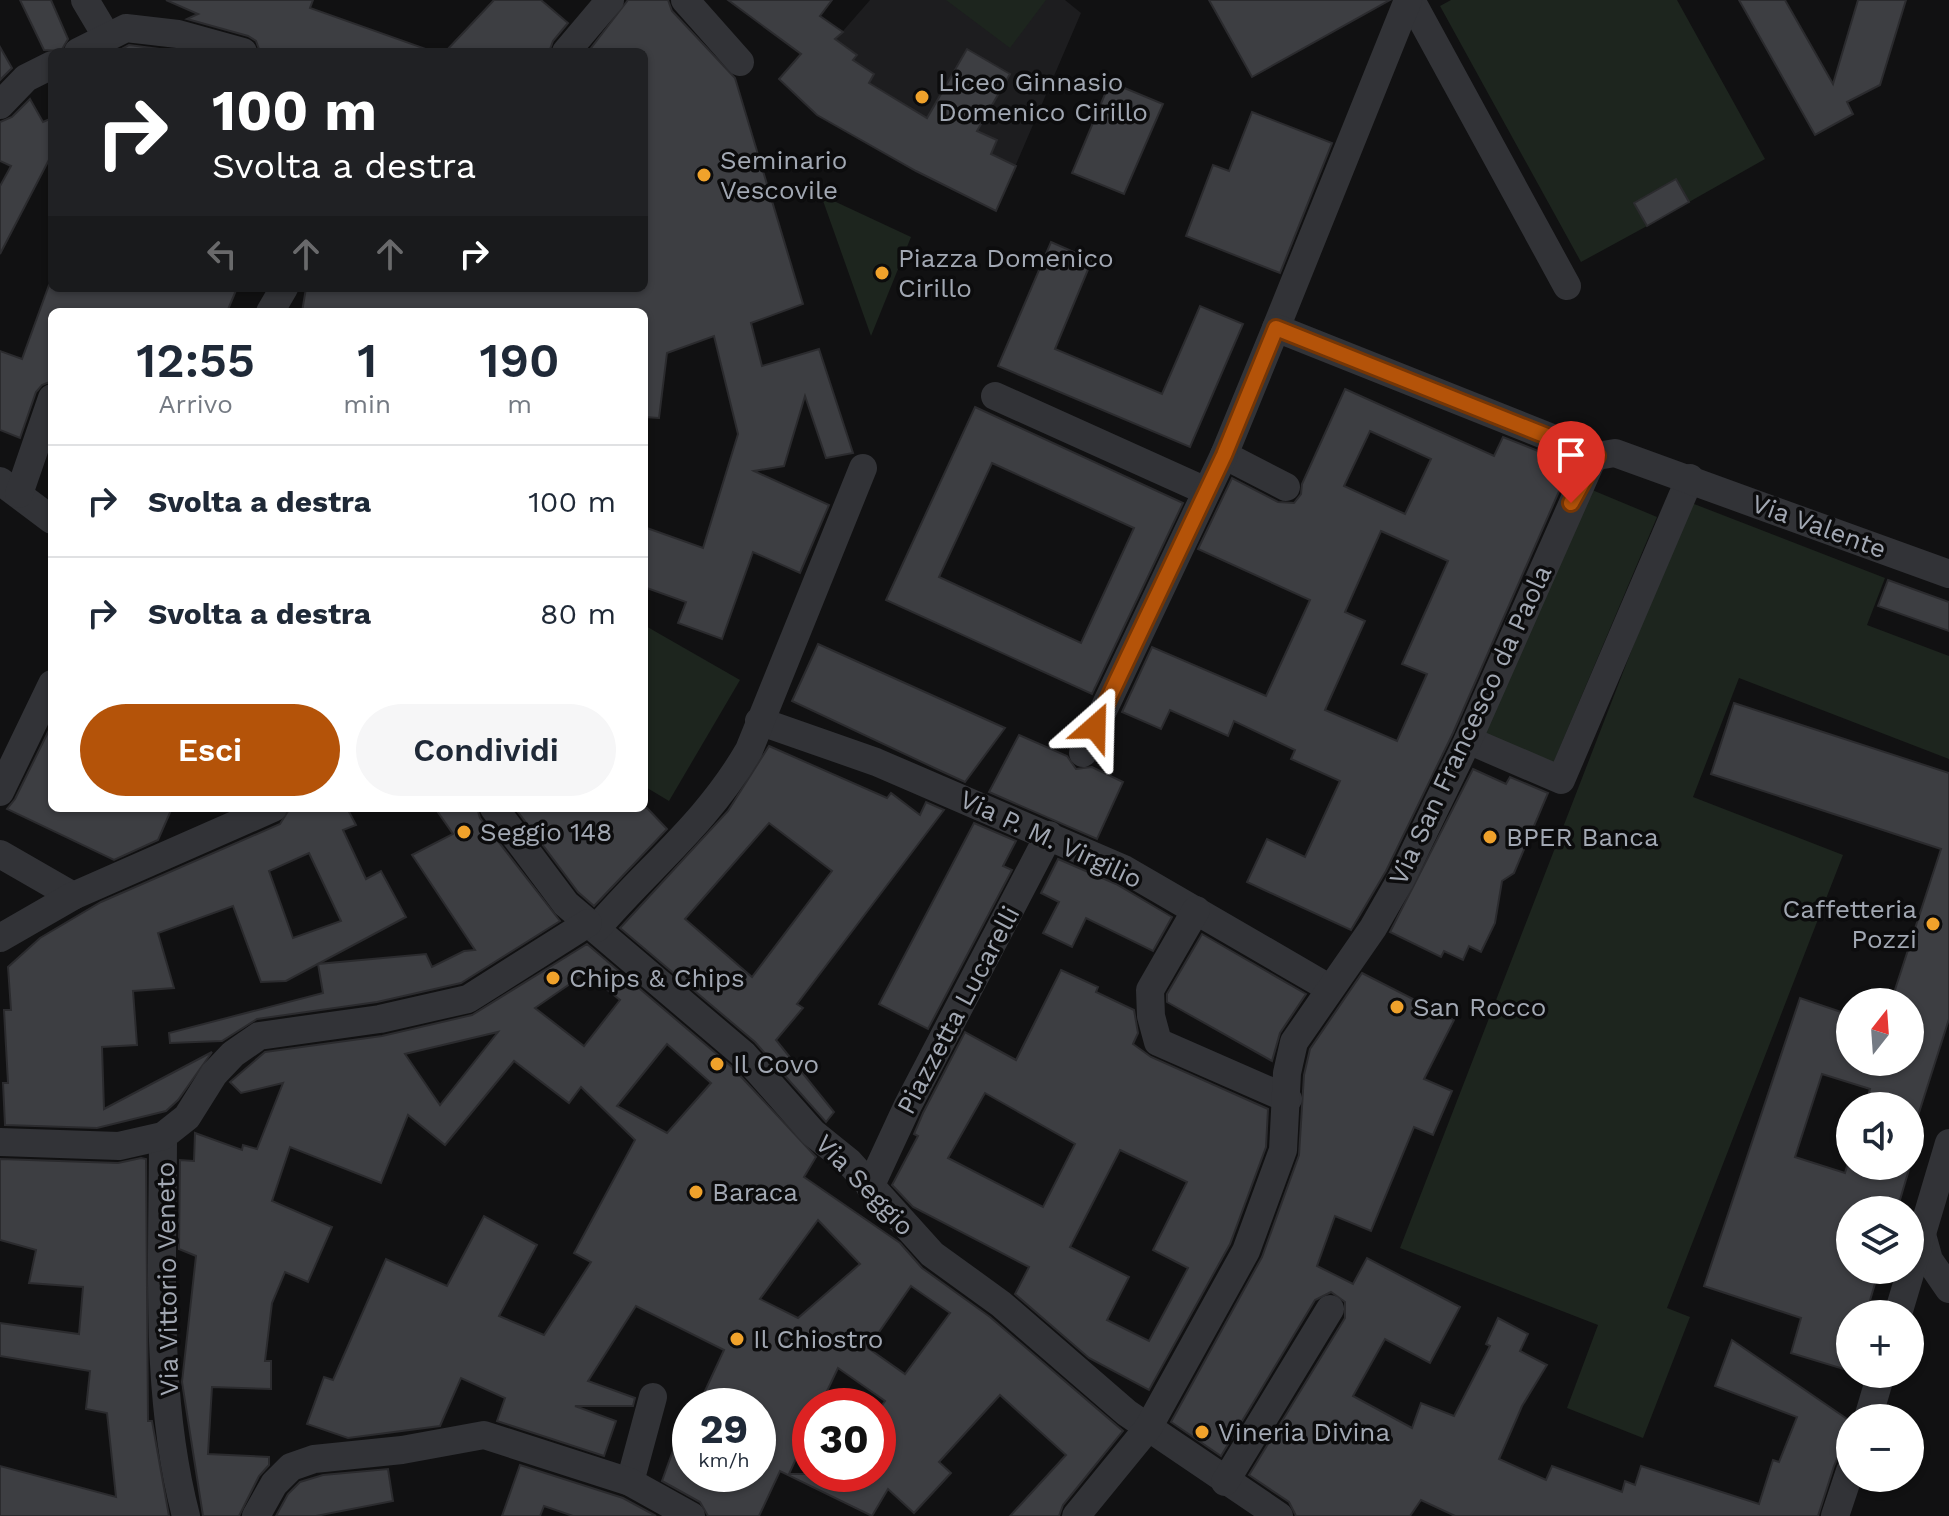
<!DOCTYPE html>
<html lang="it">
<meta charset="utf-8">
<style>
body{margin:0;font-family:"Work Sans",sans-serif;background:#f6f6f7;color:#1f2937;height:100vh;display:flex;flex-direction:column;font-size:30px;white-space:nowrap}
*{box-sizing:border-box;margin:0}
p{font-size:26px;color:#747a83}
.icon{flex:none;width:44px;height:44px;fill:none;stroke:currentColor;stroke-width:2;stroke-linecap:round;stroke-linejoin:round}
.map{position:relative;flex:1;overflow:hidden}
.drawer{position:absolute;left:48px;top:308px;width:600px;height:504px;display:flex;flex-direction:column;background:#fff;border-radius:12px;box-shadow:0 2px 6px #0004}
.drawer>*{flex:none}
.banner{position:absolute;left:48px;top:48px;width:600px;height:244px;border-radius:12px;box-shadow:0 2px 6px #0004;background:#202124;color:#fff;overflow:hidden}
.needle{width:52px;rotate:17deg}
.controls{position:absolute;left:1836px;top:988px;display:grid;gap:16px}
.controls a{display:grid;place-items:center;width:88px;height:88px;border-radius:50%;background:#fff;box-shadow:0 2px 6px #0004;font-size:40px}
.speed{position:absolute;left:672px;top:1388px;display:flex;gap:16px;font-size:40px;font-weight:700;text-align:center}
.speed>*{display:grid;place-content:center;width:104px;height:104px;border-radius:50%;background:#fff;box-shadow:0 2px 6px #0004;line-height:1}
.speed small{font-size:20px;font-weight:400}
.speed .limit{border:12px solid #d22;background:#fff;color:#111}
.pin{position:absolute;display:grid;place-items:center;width:68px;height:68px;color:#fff;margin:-82px -34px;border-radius:50% 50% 50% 0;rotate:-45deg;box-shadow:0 0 8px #0007}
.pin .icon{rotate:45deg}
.me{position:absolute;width:88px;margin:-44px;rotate:25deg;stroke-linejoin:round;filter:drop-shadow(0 0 6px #0008)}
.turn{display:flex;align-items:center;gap:28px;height:168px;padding:0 32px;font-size:36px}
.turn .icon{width:104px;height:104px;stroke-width:2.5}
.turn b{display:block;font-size:56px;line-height:68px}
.lanes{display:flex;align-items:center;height:76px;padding:0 32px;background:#0003;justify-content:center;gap:40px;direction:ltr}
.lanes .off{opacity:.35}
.eta{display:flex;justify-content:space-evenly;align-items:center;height:136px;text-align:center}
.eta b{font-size:48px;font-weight:600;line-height:56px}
.button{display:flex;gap:16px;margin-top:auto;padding:16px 32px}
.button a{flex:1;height:92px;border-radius:48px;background:#b45309;color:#fff;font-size:32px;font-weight:600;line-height:92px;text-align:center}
.button a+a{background:#f6f6f7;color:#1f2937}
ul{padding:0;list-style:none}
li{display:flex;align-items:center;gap:24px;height:112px;padding:0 32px;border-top:2px solid #e0e1e3}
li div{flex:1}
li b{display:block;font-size:30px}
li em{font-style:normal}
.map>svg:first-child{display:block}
.built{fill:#1d1d1f}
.green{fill:#1d251e}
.building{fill:#3d3e42;stroke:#2b2b2e;stroke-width:2;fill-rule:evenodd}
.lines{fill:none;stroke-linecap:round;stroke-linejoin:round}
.minor{stroke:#323337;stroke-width:28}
.route-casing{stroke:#753606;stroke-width:20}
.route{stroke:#b45309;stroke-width:14}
.poi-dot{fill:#f0a22b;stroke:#0c0c0d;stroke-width:3}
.labels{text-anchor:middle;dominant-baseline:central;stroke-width:7;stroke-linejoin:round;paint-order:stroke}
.poi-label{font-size:26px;fill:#a2a8b3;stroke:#0c0c0d;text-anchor:start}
.street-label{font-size:26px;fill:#a2a8b3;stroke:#0c0c0d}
</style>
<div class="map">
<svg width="1949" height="1516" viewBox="0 0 1949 1516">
<rect width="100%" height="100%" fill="#111112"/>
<polygon class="built" points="870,0 1065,0 1081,13 996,211 916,171 817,115 779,79 830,23 843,31"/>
<g class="green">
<polygon points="946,0 1046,0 1010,48"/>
<polygon points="1451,0 1677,0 1765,159 1689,202 1676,179 1634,203 1647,226 1581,262 1440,6"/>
<polygon points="821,195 911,237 871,336"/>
<polygon points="1585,487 1657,517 1553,764 1482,734"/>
<polygon points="1689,502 1885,578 1867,625 1949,656 1949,759 1739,678 1693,797 1843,855 1667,1308 1690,1317 1643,1438 1567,1408 1598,1325 1400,1248"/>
<polygon points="644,625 740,680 669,801 644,786"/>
</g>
<g class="building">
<polygon points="20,0 51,0 68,39 61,51 44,50"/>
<polygon points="166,0 313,0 310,8 426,49 425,52 260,52 256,41 248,36 187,19 198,14"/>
<polygon points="494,0 541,0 568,23 553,41 549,52 445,52"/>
<polygon points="628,0 668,0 672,11 735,78 803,304 751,323 762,366 819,349 853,453 826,458 805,396 784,466 754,471 829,505 800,573 753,552 722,639 678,623 686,602 644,587 644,527 703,548 738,434 714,336 667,353 659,418 644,417 644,312 302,312 306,288 644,288 644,52 588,52"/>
<polygon points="728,0 832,0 820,16 843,32 835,39 857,55 853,60 874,74 869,83 927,118 967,49 1010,74 977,131 997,140 991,154 1016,166 996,211 916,171 817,115 779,79 801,54"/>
<polygon points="1209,0 1390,0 1252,77"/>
<polygon points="1739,0 1785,0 1833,84 1858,0 1906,0 1880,85 1847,102 1853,114 1815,135"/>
<polygon points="129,45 175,51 179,52 116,52"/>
<polygon points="0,47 12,68 0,80"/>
<polygon points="1110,82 1163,104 1124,194 1072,173"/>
<polygon points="30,99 43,122 52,118 52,154 0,254 0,186 11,166 0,161 0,122 12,117"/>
<polygon points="1252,112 1332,143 1280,273 1186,236 1213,165 1229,171"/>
<polygon points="1676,179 1689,202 1647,226 1634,203"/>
<polygon points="1051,242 1092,260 1055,349 1162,394 1200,306 1243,324 1190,447 998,366"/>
<polygon points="49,285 52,288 237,288 227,312 52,312 52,381 42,385 36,392 20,438 0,430 0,351 22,359"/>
<path d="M1345 389 1494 456 1503 437 1571 464 1453 733 1386 871 1351 930 1247 882 1267 839 1305 857 1340 781 1291 759 1295 750 1234 721 1228 736 1170 710 1161 729 1122 712 1152 647 1266 696 1310 600 1198 549 1232 478 1278 502 1294 503 1301 494 1302 484ZM1370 431 1431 459 1405 514 1344 486ZM1381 531 1448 561 1402 664 1427 674 1397 741 1325 710 1365 621 1345 612Z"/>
<path d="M975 407 1183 503 1092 694 886 600ZM992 463 1134 528 1081 643 939 577Z"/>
<polygon points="1888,580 1949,602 1949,631 1878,606"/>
<polygon points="818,644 1005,728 965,782 941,771 792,701"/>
<polygon points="1734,703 1949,773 1949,1019 1915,1125 1910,1124 1910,1106 1865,1106 1870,1089 1822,1074 1795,1157 1845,1173 1847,1166 1910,1166 1897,1210 1850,1210 1850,1270 1879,1270 1866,1314 1850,1314 1850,1371 1791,1353 1801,1318 1704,1286 1800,998 1850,1015 1850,1062 1910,1062 1910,1002 1891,1002 1941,849 1711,774"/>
<polygon points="52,724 52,808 172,808 158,840 114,860 7,809 15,799"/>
<polygon points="1019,735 1067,756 1076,769 1092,767 1123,782 1097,839 989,792"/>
<path d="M769 746 887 798 891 793 920 815 926 802 944 810 797 1004 803 1008 776 1040 834 1112 826 1122 755 1042 620 928 728 811ZM769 823 832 871 752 977 685 919Z"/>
<polygon points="1473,769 1506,784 1510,777 1548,793 1514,873 1502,881 1495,923 1481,952 1469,946 1463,960 1444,951 1441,957 1390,932"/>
<path d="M290 808H347L356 825 343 830 366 879 381 871 406 917 286 981 261 982 233 906 158 933 174 988 133 991 137 1045 102 1047 104 1109 212 1052 178 1100 166 1111 97 1128 5 1125 3 1083H8L4 1010H11L8 967 40 938 101 902 280 824ZM309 853 341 921 293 938 269 871Z"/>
<polygon points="435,808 477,808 480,818 560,921 461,983 377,1002 257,1019 222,1041 170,1043 169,1033 323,993 318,964 426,954 432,967 464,951 475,950 412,855 453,834"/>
<polygon points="515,808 647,808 667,829 594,906 578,892"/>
<polygon points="974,823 1016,841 1003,866 1012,870 928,1029 879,1004"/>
<polygon points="1058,859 1116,884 1172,917 1153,951 1086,918 1072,947 1043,933 1059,902 1041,893"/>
<polygon points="1202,934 1306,994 1280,1033 1272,1061 1167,1002 1167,994"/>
<path d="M587 944 732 1067 816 1157 804 1177 900 1243 922 1268 990 1317 1123 1431 1063 1505 1059 1516H1010L1066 1455 1000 1395 939 1462 951 1473 914 1513 888 1489 872 1516 780 1471 759 1516H708L700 1502 662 1481 687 1412H690V1474H758V1406H698L724 1350 636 1306 588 1381 635 1398 633 1406H575L616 1421 604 1456 497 1421 505 1398 461 1378 440 1426 348 1438 307 1424 324 1377 333 1380 386 1259 447 1286 484 1216 537 1245 499 1316 544 1335 591 1262 574 1253 635 1140 581 1087 569 1103 514 1061 445 1145 408 1115 381 1183 290 1147 272 1201 332 1227 308 1282 285 1272 272 1303 265 1361H271V1389L212 1387 208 1454 269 1457V1465L259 1476 239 1516H203L182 1382 196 1256 179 1249 180 1160 194 1161 195 1133 242 1150 243 1145 257 1149 283 1083 241 1093 230 1082 265 1052 382 1036 472 1015ZM586 973 620 1000 584 1046 535 1008ZM498 1032 440 1105 405 1054ZM667 1044 711 1083 667 1133 617 1106ZM818 1220 860 1264 798 1318 760 1299ZM911 1286 950 1313 905 1374 868 1348ZM838 1368 885 1401 878 1411V1474H789L810 1428V1406H820Z"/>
<path d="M1061 970 1098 987 1096 992 1134 1010 1138 1033 1133 1044 1151 1057 1268 1109 1266 1147 1230 1244 1149 1390 1089 1358 1015 1294 1029 1267 913 1207 892 1185 918 1136 914 1134 923 1113 965 1032 1016 1060ZM985 1093 1075 1144 1043 1207 948 1158ZM1120 1150 1187 1182 1153 1250 1188 1268 1149 1341 1107 1320 1129 1277 1070 1247Z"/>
<polygon points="1362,973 1454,1020 1424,1079 1452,1091 1433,1135 1414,1127 1371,1231 1335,1216 1317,1266 1353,1284 1367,1258 1460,1307 1430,1363 1385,1339 1353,1396 1412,1428 1421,1403 1454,1416 1490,1346 1486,1344 1498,1318 1528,1334 1520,1351 1547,1365 1522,1406 1499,1459 1546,1480 1552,1466 1622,1492 1625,1481 1635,1485 1641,1466 1759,1504 1773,1460 1779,1462 1797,1417 1715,1386 1732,1340 1850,1421 1850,1430 1834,1466 1818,1516 1455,1516 1421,1500 1410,1516 1296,1516 1289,1502 1249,1475 1345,1318 1345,1302 1331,1292 1315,1300 1221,1456 1171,1422 1262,1257 1299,1155 1304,1075 1310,1049"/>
<polygon points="141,1158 146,1159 148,1421 152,1421 169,1516 0,1516 0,1466 116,1497 107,1413 86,1409 90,1371 0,1356 0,1323 79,1334 83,1287 29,1283 36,1250 0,1240 0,1159 118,1163"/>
<polygon points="520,1465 623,1498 656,1516 573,1516 544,1506 540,1516 502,1516"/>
<polygon points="388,1469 393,1501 316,1516 276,1516 288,1494 300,1482 323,1475"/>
</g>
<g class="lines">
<g class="minor">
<polyline points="85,0 107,37"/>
<polyline points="685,0 740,62"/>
<polyline points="1411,0 1567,286"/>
<polyline points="78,52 126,28 178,34 243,52"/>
<polyline points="566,52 610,0"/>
<polyline points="0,105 26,78 52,65"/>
<polyline points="270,312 284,288"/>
<polyline points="1276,328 1408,0"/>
<polyline points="995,396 1206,491"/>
<polyline points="0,481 52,520"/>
<polyline points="1286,487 1224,455 1276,328 1597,456"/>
<polyline points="19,494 52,398"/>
<polyline points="759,721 876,762 1124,869 1329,988"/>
<polyline points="1468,740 1561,780 1690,478"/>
<polyline points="1083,753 1224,455"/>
<polyline points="0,792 52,684"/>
<polyline points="494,808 566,904 744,1055 813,1133 849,1162 932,1254 1001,1304 1127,1413 1279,1516"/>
<polyline points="0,854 73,896"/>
<polyline points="1196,910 1150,990 1151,1016 1158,1042 1288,1099"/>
<path d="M597 928C650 866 707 823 749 750L863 468"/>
<polyline points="0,938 73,896 273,808"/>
<path d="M163 1136C163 1262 154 1393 186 1516"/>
<polyline points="0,1142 119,1146 163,1136 187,1117 214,1074 233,1054 259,1036 380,1019 468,999 588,923"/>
<polyline points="870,1187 908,1105 1049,835"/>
<polyline points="1921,1231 1929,1260 1949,1289"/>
<polyline points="1898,1314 1949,1143"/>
<polyline points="1868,1418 1881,1374"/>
<polyline points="630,1482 653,1397"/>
<polyline points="1225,1482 1330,1309"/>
<polyline points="256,1516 274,1484 291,1467 314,1459 402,1450 484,1435 630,1482 691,1516"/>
<polyline points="1076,1516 1148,1428 1246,1251 1283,1150 1287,1073 1294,1042 1373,928 1401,879 1468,740 1591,462 1597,456 1615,453 1949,574"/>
<polyline points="1835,1516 1850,1471"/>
</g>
</g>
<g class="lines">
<defs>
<polyline id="route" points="1095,727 1224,455 1276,328 1597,456 1571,503"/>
</defs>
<use href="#route" class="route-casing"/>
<use href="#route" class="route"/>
</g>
<g class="poi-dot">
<circle cx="922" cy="97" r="8"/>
<circle cx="704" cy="175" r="8"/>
<circle cx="882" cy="273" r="8"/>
<circle cx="464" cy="832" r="8"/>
<circle cx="1490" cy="837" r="8"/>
<circle cx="1933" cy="924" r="8"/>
<circle cx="553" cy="978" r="8"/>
<circle cx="1397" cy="1007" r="8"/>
<circle cx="717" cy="1064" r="8"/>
<circle cx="696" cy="1192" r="8"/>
<circle cx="737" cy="1339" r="8"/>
<circle cx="1202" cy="1432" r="8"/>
</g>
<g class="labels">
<g class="poi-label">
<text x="938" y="82">Liceo Ginnasio<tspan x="938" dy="30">Domenico Cirillo</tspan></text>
<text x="720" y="160">Seminario<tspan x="720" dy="30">Vescovile</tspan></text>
<text x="898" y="258">Piazza Domenico<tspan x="898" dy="30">Cirillo</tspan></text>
<text x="480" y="832">Seggio 148</text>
<text x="1506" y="837">BPER Banca</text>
<text x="1917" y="909" text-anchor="end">Caffetteria<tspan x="1917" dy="30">Pozzi</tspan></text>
<text x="569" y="978">Chips &amp; Chips</text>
<text x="1413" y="1007">San Rocco</text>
<text x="733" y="1064">Il Covo</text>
<text x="712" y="1192">Baraca</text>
<text x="753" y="1339">Il Chiostro</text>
<text x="1218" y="1432">Vineria Divina</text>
</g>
<g class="street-label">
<text transform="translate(1819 526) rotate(20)">Via Valente</text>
<text transform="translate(1470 725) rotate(-65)">Via San Francesco da Paola</text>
<text transform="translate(1051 839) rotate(25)">Via P. M. Virgilio</text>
<text transform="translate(958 1010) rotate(-62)">Piazzetta Lucarelli</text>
<text transform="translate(865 1185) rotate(46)">Via Seggio</text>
<text transform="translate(167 1279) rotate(-91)">Via Vittorio Veneto</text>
</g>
</g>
</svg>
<div class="controls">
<a><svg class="needle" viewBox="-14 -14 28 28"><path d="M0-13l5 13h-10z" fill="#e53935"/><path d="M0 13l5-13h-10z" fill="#747a83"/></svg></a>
<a><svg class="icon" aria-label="sound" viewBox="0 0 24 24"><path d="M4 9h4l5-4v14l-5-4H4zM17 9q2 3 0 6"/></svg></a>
<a><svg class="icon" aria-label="layers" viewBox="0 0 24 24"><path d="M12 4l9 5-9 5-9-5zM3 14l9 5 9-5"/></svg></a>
<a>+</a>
<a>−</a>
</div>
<div class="speed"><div>29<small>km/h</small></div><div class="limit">30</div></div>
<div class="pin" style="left:1571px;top:503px;background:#d93025"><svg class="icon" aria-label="arrive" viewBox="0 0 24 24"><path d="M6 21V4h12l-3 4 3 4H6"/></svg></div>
<svg class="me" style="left:1095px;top:727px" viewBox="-20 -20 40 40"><path d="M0-17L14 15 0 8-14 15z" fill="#b45309" stroke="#fff" stroke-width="4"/></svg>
<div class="banner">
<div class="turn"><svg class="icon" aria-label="right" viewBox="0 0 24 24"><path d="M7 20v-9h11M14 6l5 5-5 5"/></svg><div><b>100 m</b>Svolta a destra</div></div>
<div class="lanes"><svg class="icon off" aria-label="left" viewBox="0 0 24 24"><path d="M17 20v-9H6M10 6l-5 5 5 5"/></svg><svg class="icon off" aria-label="ahead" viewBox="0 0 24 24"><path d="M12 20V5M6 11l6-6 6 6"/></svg><svg class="icon off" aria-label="ahead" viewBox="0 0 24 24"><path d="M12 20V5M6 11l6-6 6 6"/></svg><svg class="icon" aria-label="right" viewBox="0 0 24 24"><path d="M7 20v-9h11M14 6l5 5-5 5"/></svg></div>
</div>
<section class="drawer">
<div class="eta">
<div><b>12:55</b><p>Arrivo</p></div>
<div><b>1</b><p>min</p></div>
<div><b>190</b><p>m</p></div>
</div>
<ul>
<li><svg class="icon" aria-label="right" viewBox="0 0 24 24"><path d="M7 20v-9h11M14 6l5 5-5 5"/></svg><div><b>Svolta a destra</b></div><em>100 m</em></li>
<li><svg class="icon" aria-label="right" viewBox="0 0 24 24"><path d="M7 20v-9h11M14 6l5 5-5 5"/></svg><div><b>Svolta a destra</b></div><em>80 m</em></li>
</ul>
<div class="button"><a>Esci</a><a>Condividi</a></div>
</section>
</div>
